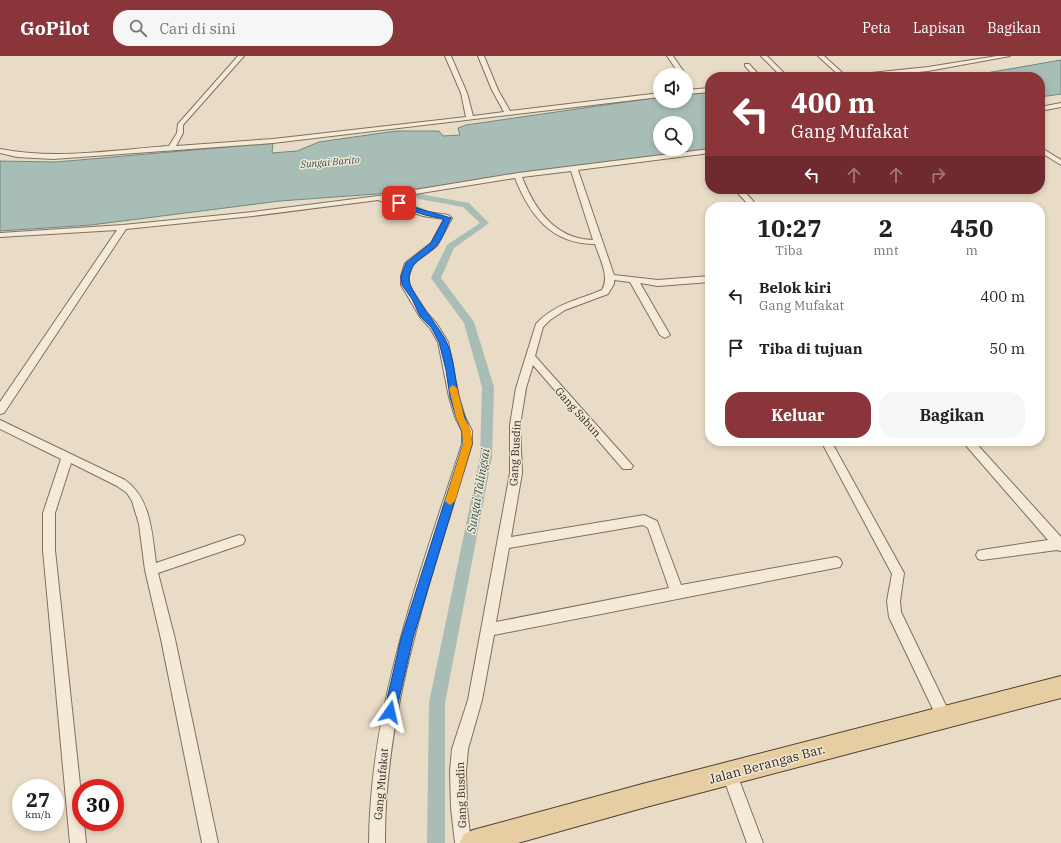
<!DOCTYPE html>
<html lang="id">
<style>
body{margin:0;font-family:"IBM Plex Serif",serif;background:#f6f6f6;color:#222;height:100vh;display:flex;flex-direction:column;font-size:15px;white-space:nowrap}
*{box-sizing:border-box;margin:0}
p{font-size:13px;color:#767676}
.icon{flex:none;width:22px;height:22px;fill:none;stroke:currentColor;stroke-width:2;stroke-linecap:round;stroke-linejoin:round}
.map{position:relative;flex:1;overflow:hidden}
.side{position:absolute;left:705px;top:146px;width:340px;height:244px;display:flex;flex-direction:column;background:#fff;border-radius:16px;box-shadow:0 2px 6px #0003}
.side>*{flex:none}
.guide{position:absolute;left:705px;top:16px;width:340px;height:122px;border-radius:16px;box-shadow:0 2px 6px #0003;background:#8a353a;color:#fff;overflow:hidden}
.buttons{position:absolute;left:653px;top:12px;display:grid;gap:8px}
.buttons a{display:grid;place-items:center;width:40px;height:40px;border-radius:50%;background:#fff;box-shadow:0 2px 6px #0003;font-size:20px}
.speed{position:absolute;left:12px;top:723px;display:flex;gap:8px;font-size:20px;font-weight:700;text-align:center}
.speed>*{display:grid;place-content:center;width:52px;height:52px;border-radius:50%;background:#fff;box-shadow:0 2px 6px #0003;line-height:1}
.speed small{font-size:10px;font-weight:400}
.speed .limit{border:6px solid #d22;background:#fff;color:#111}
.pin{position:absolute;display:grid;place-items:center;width:34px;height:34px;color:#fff;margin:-17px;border-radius:8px;box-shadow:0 2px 6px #0006}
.me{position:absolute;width:44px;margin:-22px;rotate:11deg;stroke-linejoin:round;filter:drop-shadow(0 0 3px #0008)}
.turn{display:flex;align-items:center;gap:14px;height:84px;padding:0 20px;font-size:18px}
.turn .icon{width:52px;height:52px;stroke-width:2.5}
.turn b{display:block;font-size:28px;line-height:34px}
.lanes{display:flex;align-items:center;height:38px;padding:0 20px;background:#0003;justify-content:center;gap:20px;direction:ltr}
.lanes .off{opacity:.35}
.eta{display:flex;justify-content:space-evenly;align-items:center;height:68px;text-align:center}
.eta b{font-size:24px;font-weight:700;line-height:28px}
.primary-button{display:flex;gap:8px;margin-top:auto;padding:8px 20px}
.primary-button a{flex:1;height:46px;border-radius:16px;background:#8a353a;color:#fff;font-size:16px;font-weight:700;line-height:46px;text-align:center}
.primary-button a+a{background:#f6f6f6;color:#222}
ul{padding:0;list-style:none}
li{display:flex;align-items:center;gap:12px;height:52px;padding:0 20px}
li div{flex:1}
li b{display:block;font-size:15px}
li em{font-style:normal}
header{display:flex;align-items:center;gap:24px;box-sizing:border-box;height:56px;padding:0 20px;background:#8a353a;color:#fff}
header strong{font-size:19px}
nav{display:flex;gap:22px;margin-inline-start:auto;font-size:14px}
.search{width:280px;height:36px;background:#f6f6f6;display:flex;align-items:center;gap:10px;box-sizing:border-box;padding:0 14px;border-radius:16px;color:#767676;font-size:15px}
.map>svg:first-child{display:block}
.water{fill:#a7bdb5;stroke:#6f8a82;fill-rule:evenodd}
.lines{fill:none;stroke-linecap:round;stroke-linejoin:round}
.canal{fill:#a7bdb5;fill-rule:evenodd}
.minor-casing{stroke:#826f5e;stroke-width:2}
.primary-casing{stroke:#503e32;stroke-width:2}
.minor{fill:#f5ead8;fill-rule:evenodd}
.primary{fill:#e7cea2;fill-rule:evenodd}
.route{fill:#1a73e8;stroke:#114b97}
.slow{fill:#f59e0b}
.labels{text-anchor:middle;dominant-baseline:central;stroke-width:3;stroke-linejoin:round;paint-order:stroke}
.far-water-label{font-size:10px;font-style:italic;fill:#31524e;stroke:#f1e7d5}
.street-label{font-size:11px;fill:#342820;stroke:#f1e7d5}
.water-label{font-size:12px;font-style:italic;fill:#31524e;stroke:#f1e7d5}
.near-street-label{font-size:13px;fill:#342820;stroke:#f1e7d5}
</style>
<header>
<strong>GoPilot</strong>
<div class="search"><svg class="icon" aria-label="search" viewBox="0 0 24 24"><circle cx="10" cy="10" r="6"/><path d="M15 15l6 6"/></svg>Cari di sini</div>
<nav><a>Peta</a><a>Lapisan</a><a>Bagikan</a></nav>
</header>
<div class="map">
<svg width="1061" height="787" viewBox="0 0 1061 787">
<rect width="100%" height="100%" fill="#e9dcc6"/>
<g class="water">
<polygon points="1061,4 1061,38 1040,41 1040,21 963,21"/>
<path d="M710 36V93L390 137 280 145 91 169 0 175V105L56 106 273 87 272 97 297 95 319 86 396 75H439L443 80 460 79 458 72 466 69 660 41V45H686V38ZM660 67H686V93H660Z"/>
</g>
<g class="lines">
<polygon class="canal" points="403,124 409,124 415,132 425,139 469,147 489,167 454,192 441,222 474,266 494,331 492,401 445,647 445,787 427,787 429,647 480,401 482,331 464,267 431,222 447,189 480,167 463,151 419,143 409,136 402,126"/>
<defs>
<g id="minor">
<path d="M238 0H244L183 69V77L176 90 273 83 466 61 461 37 445 0H451L467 37 473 60 504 56 492 34 478 0H484L498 34 510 55 660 37V41L273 87 53 103 17 101 0 97V93C56 104 113 94 169 90L177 77 178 68Z"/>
<polygon points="667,0 673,0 686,19 680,19"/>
<polygon points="761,0 767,0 788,21 782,21"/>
<polygon points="818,0 824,0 847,21 841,21"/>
<polygon points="997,0 1010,0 928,15 869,21 849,21 852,19 928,11"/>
<polygon points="745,8 749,8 761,21 755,21 745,10"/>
<polygon points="710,32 710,36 686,38 686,34"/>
<polygon points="1061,47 1061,51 1040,55 1040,51"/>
<polygon points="1040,91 1061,104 1061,109 1040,96"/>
<path d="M710 93V97L578 114 614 219 658 224 710 220V226L658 230 640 227 670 279 665 282 660 279 630 226 614 224V228L608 238 565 254 550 264 543 271 535 300 633 410 631 413H623L533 309 526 332 520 369 522 417 511 481 644 459 657 465 681 529 836 501 840 503 842 507 840 511 494 579 482 644 468 693 466 715 467 752 471 787H455L451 752 450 715 452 693 468 644 510 417V369L516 332 536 268C554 248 578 244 602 234 610 221 600 203 595 188 552 188 530 160 515 122L390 142 428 156 448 159 452 162 437 190 413 208 409 220V229L427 257 437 268 448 286 459 341 465 361 472 375V388C433 518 384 649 385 787H369C370 649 420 518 462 388V375L455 361 449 341 438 286 430 272 420 261 401 229V220L405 207 431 187 444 163 423 160 378 144 253 160 126 173 4 357 0 358V346L117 174 0 181V177L123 169 253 156 378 140 518 117ZM571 115 593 184C555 183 535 154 522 121ZM643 469 648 472 669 532 496 566 509 492Z"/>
<polygon points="734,133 742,133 754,146 754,151 746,151 746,146"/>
<path d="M0 364 125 424C151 442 152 478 156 507L239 479 243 480 245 484 243 488 158 517 175 583 218 787H202L161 583 145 514 139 468 132 445 127 437 117 430 71 407 55 457V494L81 738V766H84L86 787H70L43 494V457L61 403 0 373Z"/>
<polygon points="821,385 831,385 904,517 900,545 901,556 950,658 952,663 950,668 945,670 940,668 889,561 887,545 892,518"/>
<polygon points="962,385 974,385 1061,481 1061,495 1057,494 982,504 978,503 976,499 978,495 982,494 1048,484"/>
<polygon points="730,710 735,713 763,787 747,787 722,718 725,713"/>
</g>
<polygon id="primary" points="1061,620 1061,642 646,751 518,787 460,787 464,778 473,774 646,727"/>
</defs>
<use href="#minor" class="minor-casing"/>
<use href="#primary" class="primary-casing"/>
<use href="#minor" class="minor"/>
<use href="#primary" class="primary"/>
</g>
<path class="route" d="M396 146 451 162C446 171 443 182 437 189 427 201 412 203 409 220 406 233 439 270 446 285 455 302 454 323 459 341 462 358 471 371 472 388L413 582 396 656 394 660 390 662 385 660 384 656 401 582 463 388 462 375 456 361 450 341 446 314 439 286 431 271 420 260 412 243 402 229 401 220 406 207 431 187 444 163 425 159 396 149Z"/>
<polygon class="slow" points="453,329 457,332 464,361 471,375 472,388 455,445 450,449 445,445 463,388 462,375 456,361 449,332"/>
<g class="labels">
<g class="far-water-label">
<text transform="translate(330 106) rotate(-5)">Sungai Barito</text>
</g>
<g class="street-label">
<text transform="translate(578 356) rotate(48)">Gang Sabun</text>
<text transform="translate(515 397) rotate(-87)">Gang Busdin</text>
<text transform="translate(381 728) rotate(-85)">Gang Mufakat</text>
<text transform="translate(461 739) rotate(-92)">Gang Busdin</text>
</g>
<g class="water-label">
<text transform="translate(478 435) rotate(-80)">Sungai Talingsai</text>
</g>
<g class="near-street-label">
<text transform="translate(767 708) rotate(-15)">Jalan Berangas Bar.</text>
</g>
</g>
</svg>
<div class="buttons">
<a><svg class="icon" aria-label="sound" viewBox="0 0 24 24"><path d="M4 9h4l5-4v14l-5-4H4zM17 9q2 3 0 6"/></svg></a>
<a><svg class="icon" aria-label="search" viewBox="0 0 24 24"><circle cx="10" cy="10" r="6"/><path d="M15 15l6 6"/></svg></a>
</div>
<div class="speed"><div>27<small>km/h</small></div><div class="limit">30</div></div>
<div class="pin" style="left:399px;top:147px;background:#d93025"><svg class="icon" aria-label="arrive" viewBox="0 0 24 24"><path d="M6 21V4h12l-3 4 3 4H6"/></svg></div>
<svg class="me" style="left:390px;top:656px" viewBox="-20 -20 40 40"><path d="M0-17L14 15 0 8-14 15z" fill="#1a73e8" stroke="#fff" stroke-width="4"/></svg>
<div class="guide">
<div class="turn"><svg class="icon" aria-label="left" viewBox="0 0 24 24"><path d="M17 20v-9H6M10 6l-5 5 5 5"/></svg><div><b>400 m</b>Gang Mufakat</div></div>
<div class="lanes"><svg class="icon" aria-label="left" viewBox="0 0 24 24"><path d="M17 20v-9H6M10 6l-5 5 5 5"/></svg><svg class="icon off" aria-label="ahead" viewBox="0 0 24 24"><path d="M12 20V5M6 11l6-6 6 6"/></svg><svg class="icon off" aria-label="ahead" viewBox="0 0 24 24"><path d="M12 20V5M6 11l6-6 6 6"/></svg><svg class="icon off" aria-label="right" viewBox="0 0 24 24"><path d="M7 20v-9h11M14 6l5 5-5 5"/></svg></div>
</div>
<section class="side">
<div class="eta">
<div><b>10:27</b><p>Tiba</p></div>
<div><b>2</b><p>mnt</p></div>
<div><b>450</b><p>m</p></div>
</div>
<ul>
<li><svg class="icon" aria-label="left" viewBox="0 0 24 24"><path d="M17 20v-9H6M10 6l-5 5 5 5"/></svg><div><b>Belok kiri</b><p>Gang Mufakat</p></div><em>400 m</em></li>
<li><svg class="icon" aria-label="arrive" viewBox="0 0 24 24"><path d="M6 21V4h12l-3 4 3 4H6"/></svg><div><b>Tiba di tujuan</b></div><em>50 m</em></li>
</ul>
<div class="primary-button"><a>Keluar</a><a>Bagikan</a></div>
</section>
</div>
